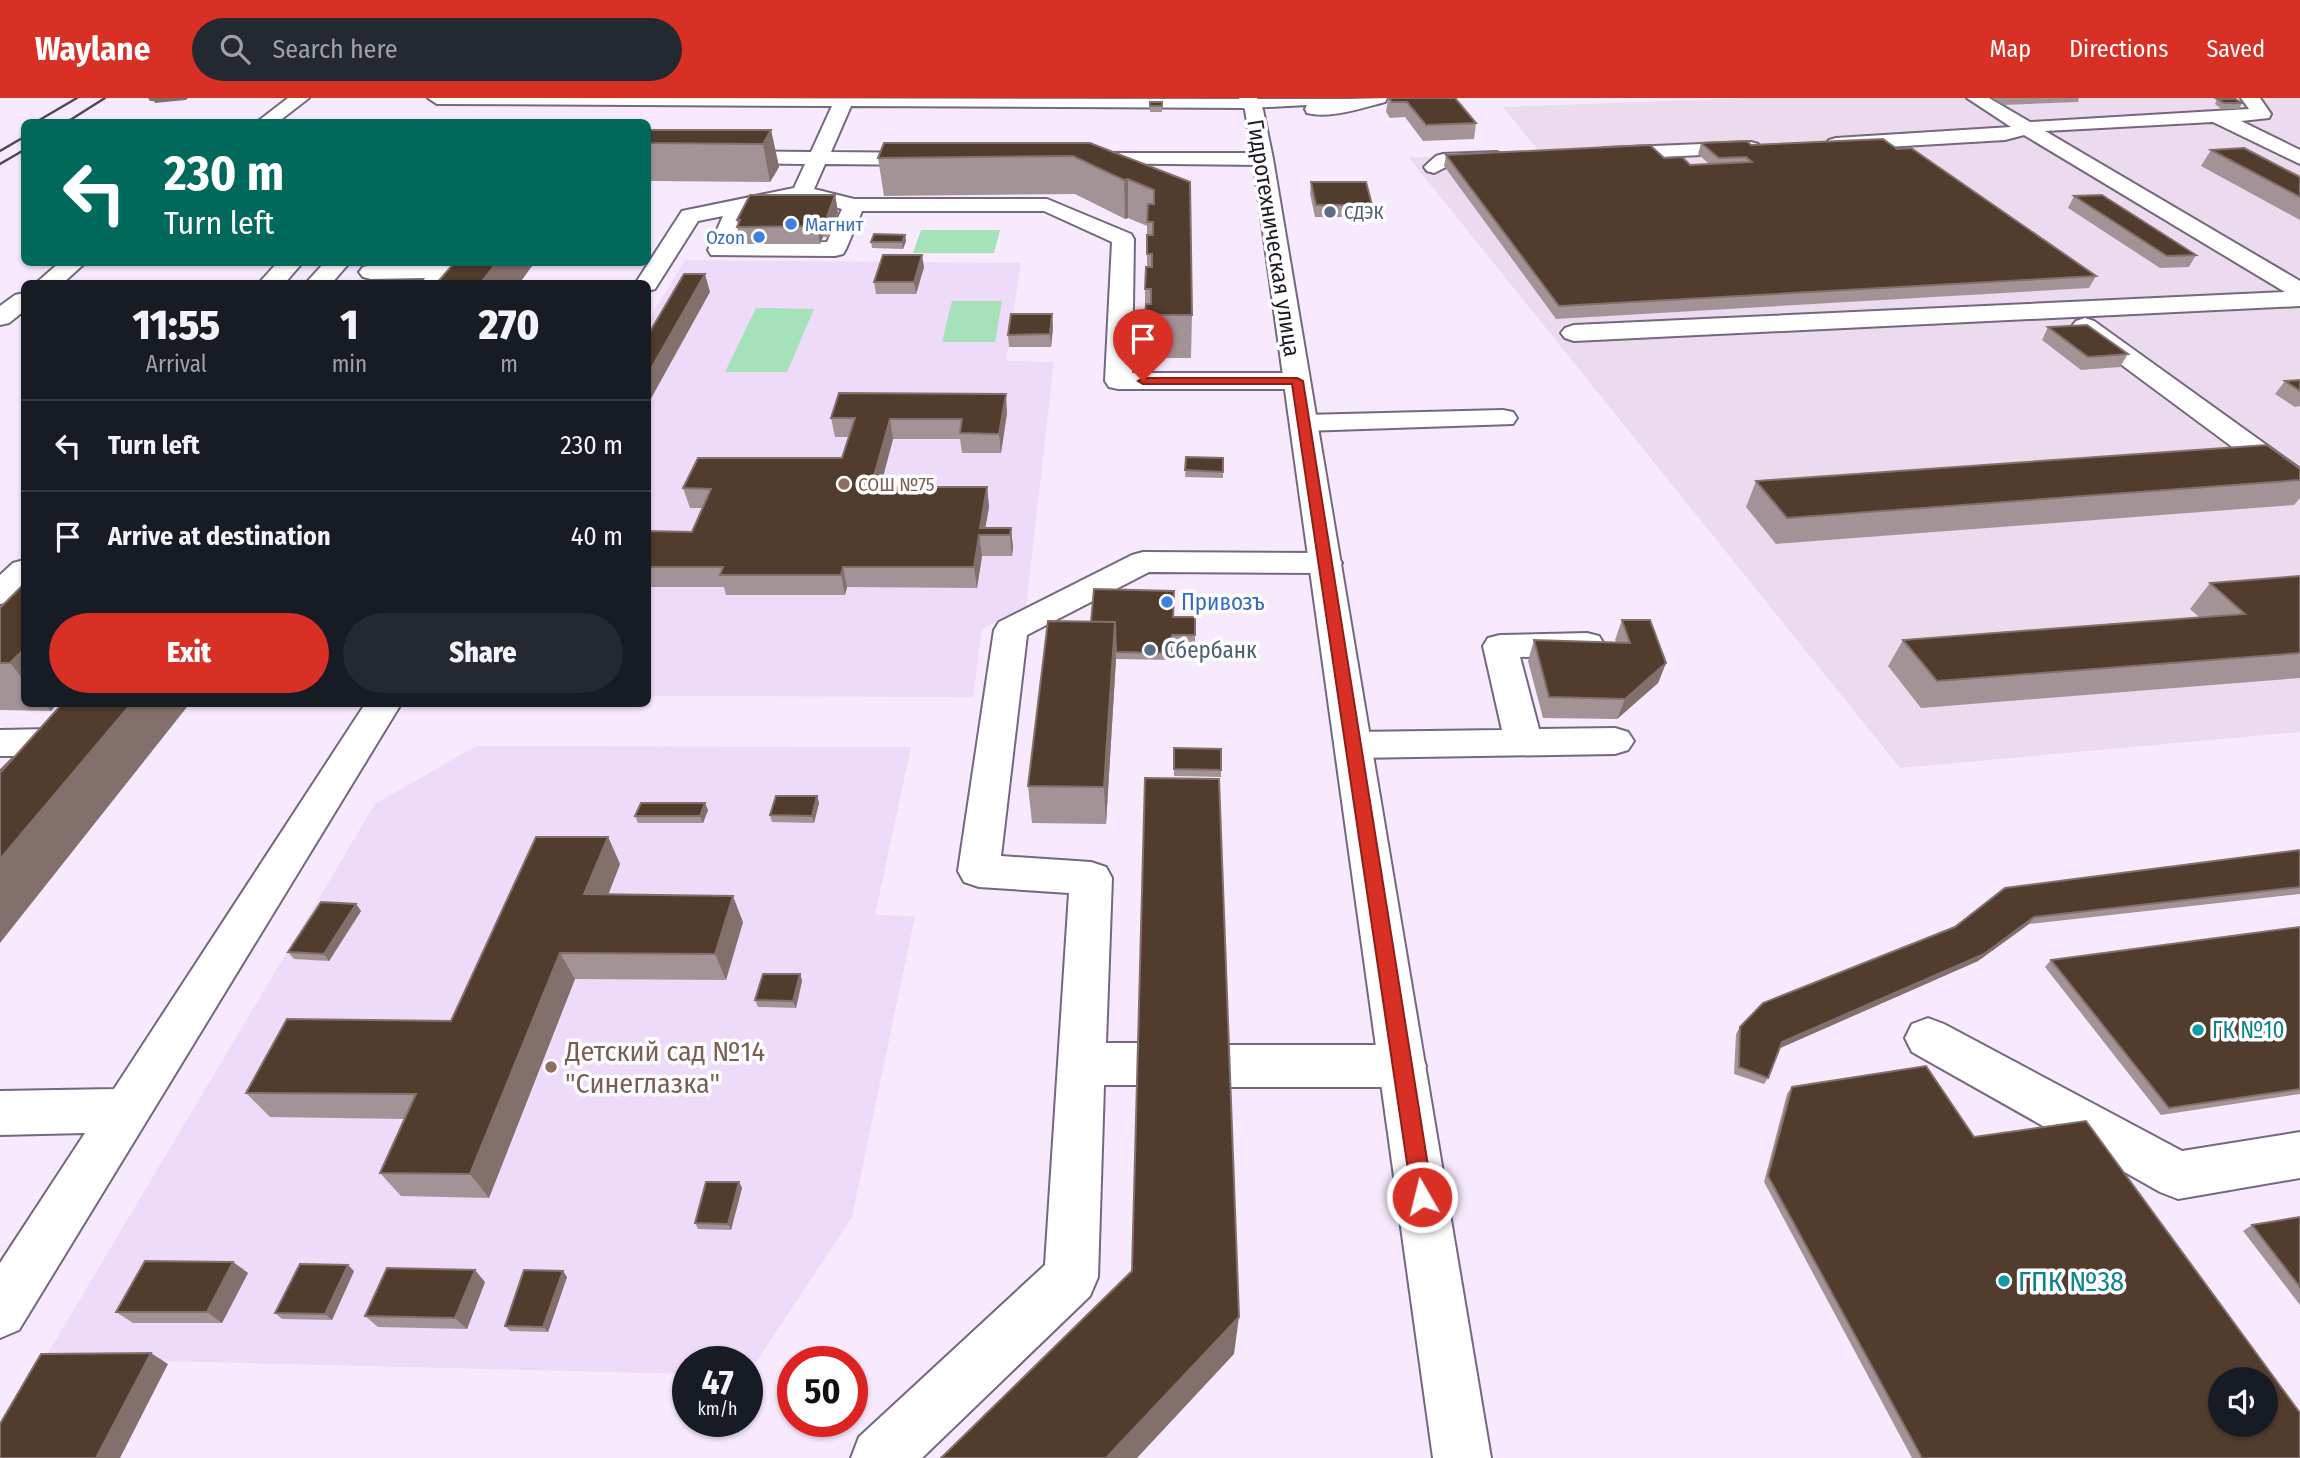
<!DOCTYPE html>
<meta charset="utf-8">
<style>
body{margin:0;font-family:"Fira Sans Condensed",sans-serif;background:#242831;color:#f1f3f6;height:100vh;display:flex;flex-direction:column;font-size:26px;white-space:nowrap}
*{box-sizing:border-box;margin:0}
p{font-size:23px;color:#9ea1a6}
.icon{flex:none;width:38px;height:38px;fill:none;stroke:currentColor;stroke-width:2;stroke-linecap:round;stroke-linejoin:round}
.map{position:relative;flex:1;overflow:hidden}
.panel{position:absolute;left:21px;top:182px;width:630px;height:427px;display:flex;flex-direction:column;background:#171b24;border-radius:10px;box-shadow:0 2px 5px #0004}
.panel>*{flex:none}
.top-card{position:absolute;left:21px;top:21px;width:630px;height:147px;border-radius:10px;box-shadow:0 2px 5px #0004;background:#00695c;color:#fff;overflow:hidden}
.buttons{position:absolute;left:2208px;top:1269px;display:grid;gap:14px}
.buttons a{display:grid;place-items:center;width:70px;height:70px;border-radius:50%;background:#171b24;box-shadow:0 2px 5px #0004;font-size:35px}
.speed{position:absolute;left:672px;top:1248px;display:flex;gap:14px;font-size:35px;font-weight:700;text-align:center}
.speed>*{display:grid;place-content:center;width:91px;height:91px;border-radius:50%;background:#171b24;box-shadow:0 2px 5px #0004;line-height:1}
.speed small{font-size:18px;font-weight:400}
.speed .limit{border:10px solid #d22;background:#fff;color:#111}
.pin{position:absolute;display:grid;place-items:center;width:60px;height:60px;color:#fff;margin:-72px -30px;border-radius:50% 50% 50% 0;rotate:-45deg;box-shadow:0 0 7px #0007}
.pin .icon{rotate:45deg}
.me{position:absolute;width:77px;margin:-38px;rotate:352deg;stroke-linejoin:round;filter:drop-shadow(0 0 5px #0008)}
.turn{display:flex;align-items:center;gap:24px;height:147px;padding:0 28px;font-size:32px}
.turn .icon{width:91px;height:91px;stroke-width:2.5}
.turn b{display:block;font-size:49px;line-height:60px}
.eta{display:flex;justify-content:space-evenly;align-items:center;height:119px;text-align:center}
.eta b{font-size:42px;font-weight:800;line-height:49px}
.action{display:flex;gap:14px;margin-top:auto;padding:14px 28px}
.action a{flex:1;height:80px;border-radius:42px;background:#d93025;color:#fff;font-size:28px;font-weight:800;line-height:80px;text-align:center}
.action a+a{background:#242831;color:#f1f3f6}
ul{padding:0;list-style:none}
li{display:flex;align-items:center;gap:21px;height:91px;padding:0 28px;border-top:2px solid #363941}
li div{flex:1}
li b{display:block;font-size:26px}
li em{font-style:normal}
header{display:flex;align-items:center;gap:42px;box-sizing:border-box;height:98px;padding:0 35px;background:#d93025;color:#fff}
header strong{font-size:33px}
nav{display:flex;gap:38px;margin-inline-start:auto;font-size:24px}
.search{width:490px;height:63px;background:#242831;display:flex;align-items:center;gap:18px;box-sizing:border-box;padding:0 24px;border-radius:38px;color:#9ea1a6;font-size:26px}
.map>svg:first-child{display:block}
.built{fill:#eedaf9}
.industrial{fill:#ecdbee}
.green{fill:#a5e2ba}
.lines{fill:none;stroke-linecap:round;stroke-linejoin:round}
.minor-casing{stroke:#75677d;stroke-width:4}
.major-casing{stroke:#75677d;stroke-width:4}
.minor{fill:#fff;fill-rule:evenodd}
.major{fill:#fff;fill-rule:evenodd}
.rail{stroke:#504954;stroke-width:2.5}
.wall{fill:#a49396}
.shaded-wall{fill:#83706c}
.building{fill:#513c2e;stroke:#83706c;stroke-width:2;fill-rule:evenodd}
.route{fill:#d93025;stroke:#8d1f18;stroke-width:2}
.service-dot{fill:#5c6f8a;stroke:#fff;stroke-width:2.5}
.shop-dot{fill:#3f7fe0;stroke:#fff;stroke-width:2.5}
.education-dot{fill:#8d6e63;stroke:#fff;stroke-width:2.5}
.culture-dot{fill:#0f9aa8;stroke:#fff;stroke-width:2.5}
.labels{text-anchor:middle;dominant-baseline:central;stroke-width:7;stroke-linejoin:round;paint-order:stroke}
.far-service-label{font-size:19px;fill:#4e5e75;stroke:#fff;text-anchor:start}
.far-shop-label{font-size:19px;fill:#366cbe;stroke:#fff;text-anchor:start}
.far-education-label{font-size:19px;fill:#785e54;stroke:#fff;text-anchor:start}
.street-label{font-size:23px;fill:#201a23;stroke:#fff}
.shop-label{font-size:23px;fill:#366cbe;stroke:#fff;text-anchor:start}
.service-label{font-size:23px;fill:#4e5e75;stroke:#fff;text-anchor:start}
.culture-label{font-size:23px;fill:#0d838f;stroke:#fff;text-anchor:start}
.near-education-label{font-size:28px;fill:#785e54;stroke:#fff;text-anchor:start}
.near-culture-label{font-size:28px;fill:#0d838f;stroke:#fff;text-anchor:start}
</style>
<header>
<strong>Waylane</strong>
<div class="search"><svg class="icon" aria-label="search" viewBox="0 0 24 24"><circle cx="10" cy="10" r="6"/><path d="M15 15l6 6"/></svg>Search here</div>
<nav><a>Map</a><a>Directions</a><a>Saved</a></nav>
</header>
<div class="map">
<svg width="2300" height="1360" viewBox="0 0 2300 1360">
<rect width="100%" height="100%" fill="#f7eafe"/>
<g class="built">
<polygon points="685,162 1021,165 1006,263 1054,264 1026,509 982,531 973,599 648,598 648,223"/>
<polygon points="476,648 911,649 875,817 915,818 852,1119 747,1278 747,1264 688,1264 688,1276 45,1260 375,706"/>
</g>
<polygon class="industrial" points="1752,0 2300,0 2300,634 1900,670 1409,60 1538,52 1503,9"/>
<g class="green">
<polygon points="921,132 1000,132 994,155 913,155"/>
<polygon points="952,203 1002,203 995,244 942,244"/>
<polygon points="756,210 814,211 787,274 725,274"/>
</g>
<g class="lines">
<defs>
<g id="minor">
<path d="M428 0 1349 1 1387 0 1385 4C1362 10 1330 21 1307 15L1305 11 1307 7 1250 10 851 8 831 54 931 55 938 57 941 61 938 65 931 67 825 66 814 91 854 101H1047L1131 136 1134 141 1132 275H1297L1306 277 1310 283 1306 289 1297 291H1118L1109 289 1105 283 1112 144 1044 113H862L846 151 843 156 835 158 711 157 708 152 723 118 698 123 655 191 648 193V186H635L682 113 794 90 805 66 648 64V52L811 54 832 8 437 6ZM802 101 842 111 827 144 733 145 747 113Z"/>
<polygon points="1967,0 1989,0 2030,24 2249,11 2241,0 2260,0 2271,16 2269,20 2241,23 2300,52 2300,66 2213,24 2045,33 2300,183 2300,208 1574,243 1565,240 1561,235 1565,230 1574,227 2285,194 2024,37 2005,42 1836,52 1829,50 1826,46 1829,42 1836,40 2011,29"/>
<polygon points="1751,44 1758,46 1761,50 1758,54 1605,62 1598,60 1595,56 1598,52 1605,50"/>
<polygon points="1496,54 1503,56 1506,60 1503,64 1448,68 1434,75 1427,73 1424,69 1436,58 1443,56"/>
<polygon points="1079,55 1263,55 1270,57 1273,61 1270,65 1263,67 1072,65 1069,61 1072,57"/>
<polygon points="278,164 303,164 284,186 258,186"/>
<polygon points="325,164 350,164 331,186 305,186"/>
<polygon points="443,166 451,168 455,173 446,186 421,186 425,180 371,181 363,179 359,174 363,169 371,167"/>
<polygon points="2085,220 2094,223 2300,371 2300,394 2289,391 2076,233 2072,228 2076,223"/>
<polygon points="1503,312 1513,314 1517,320 1513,326 1304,333 1294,331 1290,325 1294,319 1304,317"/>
<polygon points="1143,454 1326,455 1337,458 1342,465 1337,472 1326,475 1149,474 1027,537 1001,758 1091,764 1106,769 1112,780 1106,945 1139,945 1156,951 1162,966 1156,981 1139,987 1104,987 1098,1179 1090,1198 922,1360 851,1360 859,1339 1045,1167 1069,795 979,789 964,784 958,773 994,532 999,524 1132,457"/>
<polygon points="24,462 24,490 12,503 0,506 0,477 13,465"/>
<polygon points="1587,535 1599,538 1604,546 1599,554 1587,557 1520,559 1539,631 1615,630 1628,634 1634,643 1628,652 1615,656 1354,660 1341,656 1335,647 1341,638 1354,634 1502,632 1483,548 1488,540 1500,537"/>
<polygon points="365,606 401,606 19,1232 0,1240 0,1165 85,1035 0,1037 0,993 114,991"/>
<polygon points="51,631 64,635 70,644 64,653 14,709 0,713 0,674 16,658 0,658 0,632"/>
<polygon points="1928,920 1944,926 2182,1053 2300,1034 2300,1080 2178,1101 2160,1094 1912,954 1905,940 1912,926"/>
<polygon points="1224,947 1403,947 1420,953 1426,968 1420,983 1403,989 1224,989 1207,983 1201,968 1207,953"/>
</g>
<g id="major">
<polygon points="288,0 309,0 278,24 257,24"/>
<polygon points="1239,0 1257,0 1263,12 1273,61 1491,1360 1433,1360 1253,61 1245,12"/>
<polygon points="60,164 86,164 62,186 35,186"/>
<polygon points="24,195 24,213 9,225 0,227 0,208 15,197"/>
</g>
</defs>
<use href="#minor" class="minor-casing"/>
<use href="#major" class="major-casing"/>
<use href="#minor" class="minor"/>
<use href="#major" class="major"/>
<g class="rail">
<polyline points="36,24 77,0"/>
<polyline points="67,24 105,0"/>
<polyline points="0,53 24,39"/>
<polyline points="0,66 24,52"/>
</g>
</g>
<g class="wall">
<polygon points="1388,0 1455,0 1476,25 1474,41 1423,43 1405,19 1390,20 1386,14"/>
<polygon points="1992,0 2079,0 2078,4 2004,7"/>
<polygon points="2217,1 2242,5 2239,11 2221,11 2215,6"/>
<rect x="1150" y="4" width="12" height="10"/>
<polygon points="648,32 771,32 779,69 770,84 651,83 648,84"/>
<polygon points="1090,45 1190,84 1192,217 1191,260 1145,260 1145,191 1147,169 1147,128 1128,120 1125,121 1075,96 884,98 878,60"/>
<polygon points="1701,45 1897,51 2096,178 2089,190 1556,221 1444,68 1446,57 1664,60 1690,67 1709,66 1698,56"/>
<polygon points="2211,52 2300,79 2300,122 2201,68"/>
<polygon points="1311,84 1372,107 1371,119 1315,119 1310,96"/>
<polygon points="835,97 838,114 829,139 823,139 820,146 741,146 737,129 738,126 737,122"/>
<polygon points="2074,98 2196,157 2189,169 2160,170 2068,110"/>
<polygon points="905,137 906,143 903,151 872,150 871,144"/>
<polygon points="924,169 916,196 876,196 874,184"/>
<polygon points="1053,229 1051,249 1009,249 1008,237"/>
<polygon points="2048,229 2128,256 2120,269 2081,272 2042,242"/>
<polygon points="2300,282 2300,308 2295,309 2275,296 2285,283"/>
<polygon points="1007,315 1001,355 962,355 960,341 893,341 880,389 987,389 989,409 985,430 1011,430 1013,450 1012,458 982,458 977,490 847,489 845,497 726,497 724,489 648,489 648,433 692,434 702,410 690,410 683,390 842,360 849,339 835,339 831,320"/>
<polygon points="1186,359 1223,360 1223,380 1185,379"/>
<polygon points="2300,371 2300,400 2294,407 1776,446 1746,409 1756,383"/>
<polygon points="2300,478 2300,580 1921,610 1888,568 1903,542 2199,519 2190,511 2210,485"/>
<polygon points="24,486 24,606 57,606 51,613 0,612 0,510"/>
<polygon points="1174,519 1195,519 1195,544 1172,544 1171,562 1116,561 1106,726 1032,725 1028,688 1091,524"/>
<polygon points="1622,522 1666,565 1658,585 1617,621 1543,620 1528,563 1534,542 1616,544 1615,542"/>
<polygon points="1174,650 1221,672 1221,679 1174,678"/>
<polygon points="817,698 819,705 814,725 772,724 770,717"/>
<polygon points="705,705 708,712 703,725 638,725 635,718"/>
<polygon points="608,739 620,766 608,797 743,824 726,882 575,881 489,1100 401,1098 380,1075 405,1021 270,1019 246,995 451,923"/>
<polygon points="2300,752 2300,796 2029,826 1978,863 1780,950 1768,980 1764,986 1734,976 1736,936 1740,929 1955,829"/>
<polygon points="356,806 361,813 329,863 294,861 288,854"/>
<polygon points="2300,829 2300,996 2161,1017 2045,869 2051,862"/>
<polygon points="800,876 802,883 796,910 758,909 755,902"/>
<polygon points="1792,989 1974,1039 2300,1360 1912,1360 1764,1084 1787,996"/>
<polygon points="739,1084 742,1090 731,1132 698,1131 695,1125"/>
<polygon points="2300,1119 2300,1207 2243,1133 2252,1127"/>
<polygon points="233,1164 248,1175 222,1225 133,1225 116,1214"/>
<polygon points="354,1173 332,1222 282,1221 275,1215"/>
<polygon points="567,1179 548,1234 510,1233 505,1228"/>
<polygon points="485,1184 467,1231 378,1229 365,1218"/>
</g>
<g class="shaded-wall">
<polygon points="148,0 188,0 186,2 155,5 154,3 150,3"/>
<polygon points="771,32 779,69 770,84 763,46"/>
<polygon points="648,69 651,83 648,84"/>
<polygon points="1128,81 1128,120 1125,121 1124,82"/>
<polygon points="835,97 838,114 829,139 826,121"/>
<polygon points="820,121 823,139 820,146 817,128"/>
<polygon points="905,137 906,143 903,151 902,144"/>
<polygon points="922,157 924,169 916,196 914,184"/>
<polygon points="497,164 535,164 519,186 480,186"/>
<polygon points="705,176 710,194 648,306 648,276"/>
<polygon points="1052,216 1053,229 1051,249 1050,236"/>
<polygon points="1006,296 1007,315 1001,355 999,336"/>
<polygon points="890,321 893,341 875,409 871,389"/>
<polygon points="987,389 989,409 984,437 980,430"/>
<polygon points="1011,430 1013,450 1012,458 1010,437"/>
<polygon points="979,437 982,458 977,490 974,469"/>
<polygon points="843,469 847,489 845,497 841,477"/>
<polygon points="1115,524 1116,561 1106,726 1104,689"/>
<polygon points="24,551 24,582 10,565"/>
<polygon points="1666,565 1658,585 1617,621 1625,601"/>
<polygon points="45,606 57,606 51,613"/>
<polygon points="131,606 185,606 187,609 0,845 0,761"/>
<polygon points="817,698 819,705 814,725 812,718"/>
<polygon points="705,705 708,712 703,725 700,718"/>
<polygon points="608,739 620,766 598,823 584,796"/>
<polygon points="733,798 743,824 726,882 715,856"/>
<polygon points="356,806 361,813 329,863 324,856"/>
<polygon points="2034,819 2029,826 1978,863 1778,951 1782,944"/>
<polygon points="560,855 575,881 489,1100 470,1076"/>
<polygon points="800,876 802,883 796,910 793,903"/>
<polygon points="739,1084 742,1090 731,1132 728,1126"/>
<polygon points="233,1164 248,1175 222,1225 207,1214"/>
<polygon points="348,1167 354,1173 332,1222 325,1216"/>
<polygon points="475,1172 485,1184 467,1231 455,1220"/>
<polygon points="563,1173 567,1179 548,1234 543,1229"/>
<polygon points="1239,1219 1234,1256 1137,1360 1106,1360"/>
<polygon points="151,1255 168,1266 120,1360 96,1360"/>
</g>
<g class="building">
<polygon points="1389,0 1455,0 1476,25 1426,27 1407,4 1392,4"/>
<polygon points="2217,1 2235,1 2242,5 2224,5"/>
<rect x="1150" y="4" width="12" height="4"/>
<polygon points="648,32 771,32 763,46 648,45"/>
<polygon points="1883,41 1897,51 1911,50 2096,178 1559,208 1446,57 1650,47 1664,60 1682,59 1690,67 1752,64 1746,59 1719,60 1701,45 1747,43 1751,47"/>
<polygon points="884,45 1090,45 1190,84 1192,217 1145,217 1146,206 1151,206 1151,191 1145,191 1146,169 1152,169 1152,156 1147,156 1147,137 1153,137 1153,124 1147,124 1148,106 1154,106 1154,92 1128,81 1124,82 1073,58 878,60"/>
<polygon points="2244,50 2300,79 2300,99 2211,52"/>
<polygon points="1311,84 1366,84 1372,107 1316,107"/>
<polygon points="750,97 835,97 826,121 820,121 817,128 737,129 740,122 737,122"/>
<polygon points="2102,97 2196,157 2167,158 2074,98"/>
<polygon points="874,136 905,137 902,144 871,144"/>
<polygon points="883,157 922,157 914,184 874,184"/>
<polygon points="455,164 497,164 480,186 436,186"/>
<polygon points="684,176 705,176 648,276 648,237"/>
<polygon points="1011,216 1052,216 1050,236 1008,237"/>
<polygon points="2087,227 2128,256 2088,259 2048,229"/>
<polygon points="2300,282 2300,293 2285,283"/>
<polygon points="839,295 1006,296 999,336 960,335 962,321 890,321 871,389 987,389 980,430 1011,430 1010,437 979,437 974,469 843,469 841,477 720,477 723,469 648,469 648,433 692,434 711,391 683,390 698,360 842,360 855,320 831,320"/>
<polygon points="2267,347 2300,371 2300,382 1787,420 1756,383"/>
<polygon points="1186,359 1223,360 1223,374 1185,372"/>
<polygon points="2300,478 2300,555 1937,583 1903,542 2245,516 2210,485"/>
<polygon points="24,486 24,551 10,565 0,565 0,510"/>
<polygon points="1094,491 1174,493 1173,519 1195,519 1195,537 1172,537 1171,555 1116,554 1115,524 1091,524"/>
<polygon points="1622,522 1650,522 1666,565 1625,601 1549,599 1534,542 1630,545"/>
<polygon points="1048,523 1115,524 1104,689 1028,688"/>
<polygon points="62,606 131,606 0,761 0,675"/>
<polygon points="1174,650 1221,651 1221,672 1174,671"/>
<polygon points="1145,680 1219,681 1239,1219 1106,1360 941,1360 1132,1173"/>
<polygon points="776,698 817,698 812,718 770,717"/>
<polygon points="641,705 705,705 700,718 635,718"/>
<polygon points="536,739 608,739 584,796 733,798 715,856 560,855 470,1076 380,1075 416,996 246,995 287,921 451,923"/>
<polygon points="2300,752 2300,789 2034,819 1984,856 1782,944 1768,980 1739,969 1740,929 1763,905 1955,829 2005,790"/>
<polygon points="321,804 356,806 324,856 288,854"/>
<polygon points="2300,829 2300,991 2169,1010 2051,862"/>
<polygon points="763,876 800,876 793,903 755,902"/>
<path d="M1926 968 1974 1039 2086 1023 2300 1315V1360H1922L1768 1078 1792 989ZM2221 1281H2266V1326H2221Z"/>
<polygon points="706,1084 739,1084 728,1126 695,1125"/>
<polygon points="2300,1119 2300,1189 2252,1127"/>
<polygon points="145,1163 233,1164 207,1214 116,1214"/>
<polygon points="300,1166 348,1167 325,1216 275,1215"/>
<polygon points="387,1170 475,1172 455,1220 365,1218"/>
<polygon points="524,1172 563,1173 543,1229 505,1228"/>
<polygon points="151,1255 96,1360 0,1360 0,1326 41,1256"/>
</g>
<polygon class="route" points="1297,280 1303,283 1433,1099 1430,1106 1422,1109 1415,1106 1412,1099 1292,286 1143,286 1138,283 1143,280"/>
<g class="service-dot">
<circle cx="1330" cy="114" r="7"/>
<circle cx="1150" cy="552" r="7"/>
</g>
<g class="shop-dot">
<circle cx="791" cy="126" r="7"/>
<circle cx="759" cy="139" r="7"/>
<circle cx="1167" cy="504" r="7"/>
</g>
<g class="education-dot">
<circle cx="844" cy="386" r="7"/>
<circle cx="551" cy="969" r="7"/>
</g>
<g class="culture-dot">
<circle cx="2198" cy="932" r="7"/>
<circle cx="2004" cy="1183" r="7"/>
</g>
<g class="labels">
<g class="far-service-label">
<text x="1344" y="114">СДЭК</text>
</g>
<g class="far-shop-label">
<text x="805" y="126">Магнит</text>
<text x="745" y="139" text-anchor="end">Ozon</text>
</g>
<g class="far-education-label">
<text x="858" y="386">СОШ №75</text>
</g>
<g class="street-label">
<text transform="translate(1274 140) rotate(81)">Гидротехническая улица</text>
</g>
<g class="shop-label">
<text x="1181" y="504">Привозъ</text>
</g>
<g class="service-label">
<text x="1164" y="552">Сбербанк</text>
</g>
<g class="culture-label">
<text x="2212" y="932">ГК №10</text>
</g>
<g class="near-education-label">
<text x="565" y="953">Детский сад №14<tspan x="565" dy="32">"Синеглазка"</tspan></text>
</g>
<g class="near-culture-label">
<text x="2018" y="1183">ГПК №38</text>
</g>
</g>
</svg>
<div class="buttons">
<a><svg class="icon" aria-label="sound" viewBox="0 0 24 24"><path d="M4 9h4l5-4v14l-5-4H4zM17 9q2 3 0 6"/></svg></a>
</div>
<div class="speed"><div>47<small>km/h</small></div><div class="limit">50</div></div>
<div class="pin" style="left:1143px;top:283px;background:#d93025"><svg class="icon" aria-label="arrive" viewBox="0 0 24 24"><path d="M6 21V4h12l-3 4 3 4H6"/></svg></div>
<svg class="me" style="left:1422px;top:1099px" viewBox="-20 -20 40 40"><circle r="17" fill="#d93025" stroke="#fff" stroke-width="3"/><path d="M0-11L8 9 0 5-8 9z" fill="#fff"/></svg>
<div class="top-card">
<div class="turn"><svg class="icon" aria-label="left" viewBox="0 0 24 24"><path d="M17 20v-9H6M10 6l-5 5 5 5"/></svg><div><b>230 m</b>Turn left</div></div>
</div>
<section class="panel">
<div class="eta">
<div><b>11:55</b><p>Arrival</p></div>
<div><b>1</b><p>min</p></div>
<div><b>270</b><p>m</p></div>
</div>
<ul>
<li><svg class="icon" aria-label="left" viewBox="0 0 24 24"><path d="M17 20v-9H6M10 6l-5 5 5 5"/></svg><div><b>Turn left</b></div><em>230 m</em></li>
<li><svg class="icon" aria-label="arrive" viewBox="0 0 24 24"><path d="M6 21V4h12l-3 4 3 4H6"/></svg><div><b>Arrive at destination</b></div><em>40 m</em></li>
</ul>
<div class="action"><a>Exit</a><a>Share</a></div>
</section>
</div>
